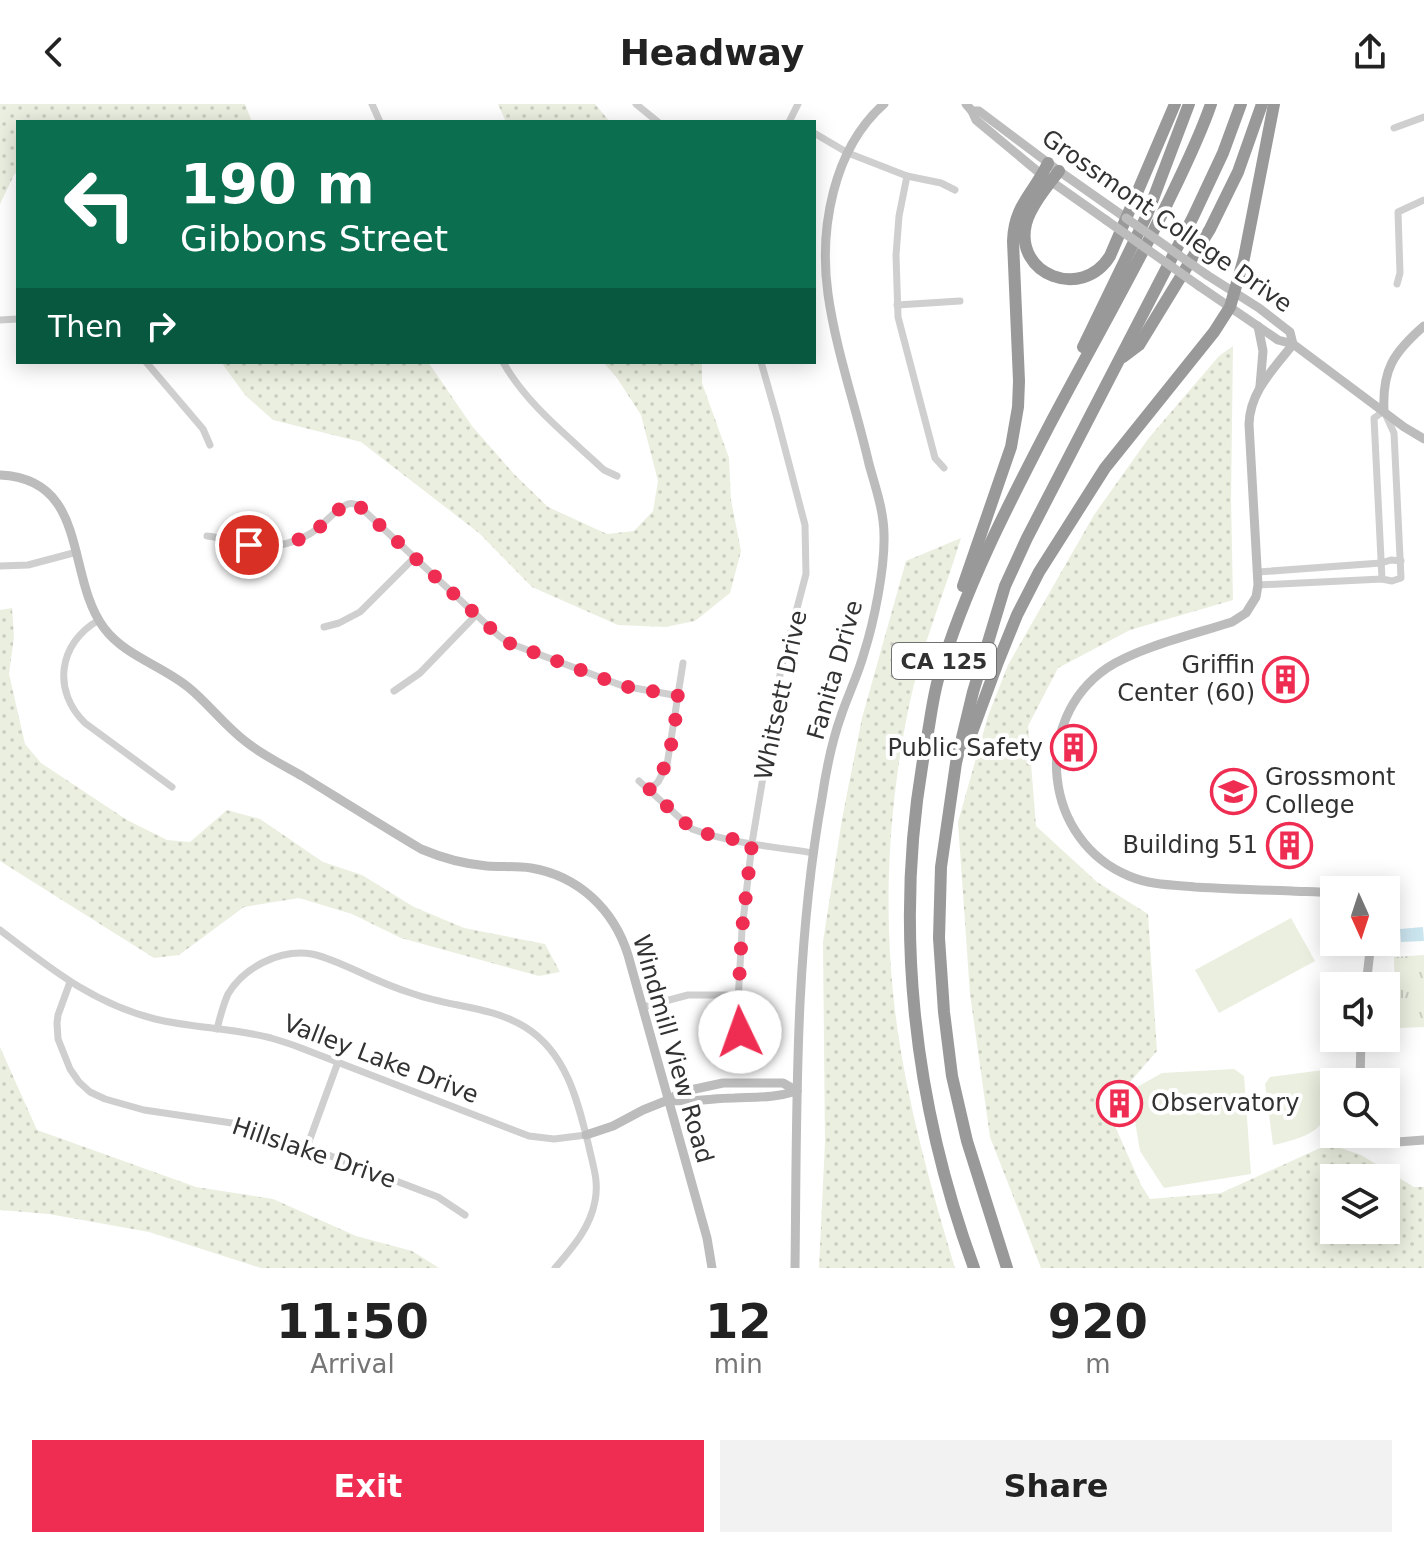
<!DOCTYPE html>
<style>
body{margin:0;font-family:"DejaVu Sans",sans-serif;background:#f2f2f2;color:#222;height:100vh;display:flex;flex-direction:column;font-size:30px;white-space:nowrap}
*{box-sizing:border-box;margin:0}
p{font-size:26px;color:#767676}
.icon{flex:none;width:44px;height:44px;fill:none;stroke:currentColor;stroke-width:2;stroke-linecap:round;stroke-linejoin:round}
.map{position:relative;height:1164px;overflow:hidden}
.panel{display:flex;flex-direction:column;background:#fff;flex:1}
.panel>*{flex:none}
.banner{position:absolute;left:16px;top:16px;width:800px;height:244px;border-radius:0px;box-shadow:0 4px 20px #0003;background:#0b6e4f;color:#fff;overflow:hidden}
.needle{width:52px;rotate:177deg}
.fabs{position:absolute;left:1320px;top:772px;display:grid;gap:16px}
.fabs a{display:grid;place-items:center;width:80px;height:80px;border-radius:0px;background:#fff;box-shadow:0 4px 20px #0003;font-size:40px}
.pin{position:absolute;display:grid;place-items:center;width:68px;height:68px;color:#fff;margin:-34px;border:4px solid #fff;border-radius:50%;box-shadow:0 2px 8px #0007}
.me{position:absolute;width:88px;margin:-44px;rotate:357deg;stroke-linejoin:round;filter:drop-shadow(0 0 6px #0008)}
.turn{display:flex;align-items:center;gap:28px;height:168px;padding:0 32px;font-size:36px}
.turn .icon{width:104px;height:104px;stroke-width:2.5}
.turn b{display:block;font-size:56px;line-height:68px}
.then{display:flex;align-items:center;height:76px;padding:0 32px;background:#0003;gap:16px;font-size:30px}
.eta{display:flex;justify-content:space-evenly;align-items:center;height:136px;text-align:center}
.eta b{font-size:48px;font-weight:700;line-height:56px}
.cta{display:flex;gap:16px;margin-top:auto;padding:16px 32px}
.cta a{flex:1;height:92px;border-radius:0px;background:#ef2d52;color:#fff;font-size:32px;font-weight:700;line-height:92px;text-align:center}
.cta a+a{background:#f2f2f2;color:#222}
header{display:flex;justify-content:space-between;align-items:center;height:104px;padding:0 32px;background:#fff;font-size:36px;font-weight:700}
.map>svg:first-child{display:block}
.grass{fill:url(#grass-dots);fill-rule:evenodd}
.park{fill:url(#park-tufts)}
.pitch{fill:#eaefe0}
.water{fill:url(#water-ripples)}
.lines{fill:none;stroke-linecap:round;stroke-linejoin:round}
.street{stroke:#cfcfcf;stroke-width:7}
.secondary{stroke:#bcbcbc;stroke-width:9}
.highway{stroke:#999;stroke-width:12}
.secondary-bridge{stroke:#bcbcbc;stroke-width:9}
.route{stroke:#ef2d52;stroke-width:14;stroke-dasharray:0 25.2}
.labels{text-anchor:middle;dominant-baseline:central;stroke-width:8;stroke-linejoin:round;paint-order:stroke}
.shield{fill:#fff;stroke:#707070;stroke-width:2}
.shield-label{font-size:22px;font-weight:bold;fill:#323232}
.street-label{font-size:24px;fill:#323232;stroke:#fff}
.poi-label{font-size:24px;fill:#323232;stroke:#fff;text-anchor:end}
</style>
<header><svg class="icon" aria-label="back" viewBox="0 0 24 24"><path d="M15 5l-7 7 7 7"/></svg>Headway<svg class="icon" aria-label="share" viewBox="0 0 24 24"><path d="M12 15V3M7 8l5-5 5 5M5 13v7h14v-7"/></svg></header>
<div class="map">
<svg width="1424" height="1164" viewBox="0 0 1424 1164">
<defs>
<pattern id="grass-dots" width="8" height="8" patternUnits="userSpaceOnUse" patternTransform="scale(2)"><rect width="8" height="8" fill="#eaefe0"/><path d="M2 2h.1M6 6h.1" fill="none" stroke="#c9cdc1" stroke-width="1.8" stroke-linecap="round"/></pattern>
<pattern id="park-tufts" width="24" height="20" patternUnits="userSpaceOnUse" patternTransform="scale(2)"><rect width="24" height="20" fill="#eaefe0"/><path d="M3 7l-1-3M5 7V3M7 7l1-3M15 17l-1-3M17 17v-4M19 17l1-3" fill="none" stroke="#c9cdc1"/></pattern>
<pattern id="water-ripples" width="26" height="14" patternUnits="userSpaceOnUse" patternTransform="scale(2)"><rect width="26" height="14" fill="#cbe5ef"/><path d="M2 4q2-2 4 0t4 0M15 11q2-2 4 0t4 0" fill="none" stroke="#afc5cd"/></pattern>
</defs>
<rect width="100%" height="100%" fill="#fff"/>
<g class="grass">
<polygon points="0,0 245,0 252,18 18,18 18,67 14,71 0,100"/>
<polygon points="498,0 595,0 610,18 506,18"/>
<path d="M1233 242 1231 394 1233 496 1130 526 1058 564 1028 622 1036 722 1097 778 1148 810 1157 947 1107 1004 1141 1081 1150 1095 1221 1089 1329 1040 1361 1051 1414 1083H1424V1164H1041L990 1033 970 890 958 718 988 612 1008 561 1094 411 1148 335 1219 252ZM1386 1074V1126H1334V1074Z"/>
<polygon points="221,258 428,258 472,322 514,370 548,403 607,430 634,427 653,407 658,377 641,311 617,274 603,258 702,258 702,279 729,354 731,396 741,447 730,489 695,517 665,523 618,521 532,483 479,429 361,338 273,316 245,291"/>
<path d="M961 434C944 490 921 544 909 602 889 698 883 800 894 898 904 988 929 1077 955 1164H819L825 1038 823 838 842 715 862 614 906 457Z"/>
<polygon points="12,504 14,533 9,570 25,640 41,659 127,716 167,736 190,738 227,706 260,715 323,758 362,771 414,803 464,824 545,840 560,868 539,872 401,834 352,810 299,794 244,803 179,851 154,854 0,757 0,506"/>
<polygon points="0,943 37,1026 196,1083 273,1095 356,1132 412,1147 439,1164 261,1164 149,1128 49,1110 0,1106"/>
</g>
<polygon class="park" points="1424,851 1424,923 1398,924 1394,853"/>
<g class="pitch">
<polygon points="1291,814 1315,857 1219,909 1195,866"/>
<polygon points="1394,859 1405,859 1406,882 1396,883"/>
<polygon points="1408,895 1409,919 1398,919 1397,896"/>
<polygon points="1234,965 1244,972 1251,1070 1164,1084 1140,1047 1130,987 1162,969"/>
<path d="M1331 965C1334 1018 1324 1030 1273 1041L1265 980 1270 973Z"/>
</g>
<polygon class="water" points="1423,823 1424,837 1401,838 1400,825"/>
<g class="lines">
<g class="street">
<polyline points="372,0 380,18"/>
<polyline points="636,0 658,18"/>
<polyline points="789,18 798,0"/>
<polyline points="1394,24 1424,13"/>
<polyline points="814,29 848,49 907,72 941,79 955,86"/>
<polyline points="907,72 899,112 896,151 898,213 935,354 944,364"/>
<polyline points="1397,180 1400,169 1398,108 1424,96"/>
<polyline points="897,201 960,197"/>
<polyline points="0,216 18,215"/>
<polyline points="146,258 203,325 210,341"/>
<path d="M503 258C527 301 568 332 604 366L617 372"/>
<path d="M207 432C246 437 266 452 306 432 322 425 332 407 346 401 351 398 353 400 358 401L499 532 509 539 623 582 679 592"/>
<polyline points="0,462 28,461 77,448"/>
<polyline points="1258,468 1381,459 1391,456 1401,457"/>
<polyline points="1258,481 1382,475 1392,477 1401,474 1394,329 1384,307 1374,314 1382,475"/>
<path d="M99 516C58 539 52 587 85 619L172 683"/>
<polyline points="324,523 339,519 360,508 414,454"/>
<polyline points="394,587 420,569 476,511"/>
<path d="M639 677 692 725C729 739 775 743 814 749"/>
<polyline points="649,686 658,678 667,661 683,559"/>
<path d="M0 826C50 864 92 899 155 915 193 924 233 924 271 934 281 937 291 940 301 944L529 1032 554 1035 586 1031"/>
<polyline points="70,878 58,911 57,919 58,935 70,965 79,978 90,988 105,995 144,1006 252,1022 438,1093 465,1111"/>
<polyline points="643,903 688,891 738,891"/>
<path d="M217 925C220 913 223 901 228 890 244 863 280 845 312 850 327 853 343 861 357 867 376 876 394 884 414 890 450 903 491 902 525 923 567 949 578 998 589 1043 593 1062 599 1077 595 1097 590 1124 573 1143 555 1164"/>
<polyline points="740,928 737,916 742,826 752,739 781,565 806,470 805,421 777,314 761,258"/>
<polyline points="307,1043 338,958"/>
</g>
<g class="secondary">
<polyline points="966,0 972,7 976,16 1042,71 1106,116"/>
<polyline points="972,7 979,7 1059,67 1126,114"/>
<polyline points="1207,171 1259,204 1290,228 1293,240"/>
<polyline points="1199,182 1278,236 1293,240 1404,323 1424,335"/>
<polyline points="1258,222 1263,247 1260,282"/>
<path d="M1293 240C1274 265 1250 287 1249 320L1258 481 1256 493 1246 509 1232 518C1195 530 1139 543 1107 564 1030 617 1044 737 1129 772 1150 781 1172 781 1195 783 1227 785 1259 786 1292 787 1306 788 1320 787 1334 790"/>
<path d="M1384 307C1382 266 1393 249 1424 222"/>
<path d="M0 371C90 375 65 472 104 524 125 552 161 561 188 583 208 599 224 621 245 637 262 651 283 661 302 672 341 696 381 721 421 745 442 754 464 760 487 762 502 763 517 762 531 764 579 772 614 806 628 851L707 1134 712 1164"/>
<polyline points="1366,882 1371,838"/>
<polyline points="1360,978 1361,934"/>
<path d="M670 996C692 999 712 994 734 994 758 993 774 994 797 987"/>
<polyline points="1367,1030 1384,1039 1424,1036"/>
<polyline points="586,1031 613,1022 643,1006 668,996 681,988 723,979 783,979 797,987"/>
<path d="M795 1164C797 1007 794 849 822 694 826 667 832 637 841 612 848 591 858 571 864 549 874 518 885 464 884 431 884 407 875 382 869 360 856 303 836 247 828 190 819 125 833 45 884 0"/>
</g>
<g class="highway">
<path d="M1059 67C1048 81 1030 103 1026 120 1014 171 1082 197 1110 152L1175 0"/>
<polyline points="1083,243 1147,111 1189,0"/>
<polyline points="1123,253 1139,241 1210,125 1238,68 1262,0"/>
<path d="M963 482 1011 343 1018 303 1019 277 1013 137C1014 101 1034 89 1048 59"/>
<polyline points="964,645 971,631 998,558 1017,511 1039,468 1105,364 1214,228 1230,203 1244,154 1274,0"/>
<path d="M974 1164C913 998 893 819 925 645 930 621 932 595 939 572 964 486 1008 401 1049 322 1088 248 1129 177 1166 102 1182 69 1199 35 1211 0"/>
<polyline points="1007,1164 967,1037 952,972 944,908 939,834 941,763 956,659 973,588 1005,482 1027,434 1193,113 1223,49 1241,0"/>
</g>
<g class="secondary-bridge">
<polyline points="1126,114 1207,171"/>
<polyline points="1106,116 1199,182"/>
</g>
</g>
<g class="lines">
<path class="route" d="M249 441C268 443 287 441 305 433 322 425 332 408 346 401 351 398 353 400 358 401L499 532 509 539 623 582 679 592C673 624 673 663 649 686L692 725 703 729 752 739 742 826 737 916 740 928"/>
</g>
<defs>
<symbol id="building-ring" viewBox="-11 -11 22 22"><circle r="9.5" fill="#fff" stroke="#ef2d52" stroke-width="1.5"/><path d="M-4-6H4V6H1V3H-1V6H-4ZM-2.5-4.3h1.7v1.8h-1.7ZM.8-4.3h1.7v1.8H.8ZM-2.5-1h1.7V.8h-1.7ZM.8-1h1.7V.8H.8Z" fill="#ef2d52"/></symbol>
<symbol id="university-ring" viewBox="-11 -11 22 22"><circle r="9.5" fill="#fff" stroke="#ef2d52" stroke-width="1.5"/><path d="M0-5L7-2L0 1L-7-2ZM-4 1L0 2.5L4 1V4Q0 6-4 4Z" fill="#ef2d52"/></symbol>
</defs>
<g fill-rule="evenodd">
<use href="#building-ring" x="1260" y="550" width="51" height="51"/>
<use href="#building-ring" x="1048" y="618" width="51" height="51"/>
<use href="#university-ring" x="1208" y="662" width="51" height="51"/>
<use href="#building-ring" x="1264" y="716" width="51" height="51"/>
<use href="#building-ring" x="1094" y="974" width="51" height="51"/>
</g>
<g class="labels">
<rect class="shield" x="892" y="539" width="104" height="36" rx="6"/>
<g class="shield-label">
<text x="944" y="557">CA 125</text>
</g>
<g class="street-label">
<text transform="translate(1167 117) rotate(35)">Grossmont College Drive</text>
<text transform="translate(835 566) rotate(-74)">Fanita Drive</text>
<text transform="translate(781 591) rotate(-78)">Whitsett Drive</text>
<text transform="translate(673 945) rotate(74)">Windmill View Road</text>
<text transform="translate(381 955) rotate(21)">Valley Lake Drive</text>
<text transform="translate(314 1049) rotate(19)">Hillslake Drive</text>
</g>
<g class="poi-label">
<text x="1255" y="561">Griffin<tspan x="1255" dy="28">Center (60)</tspan></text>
<text x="1043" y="644">Public Safety</text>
<text x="1265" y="673" text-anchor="start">Grossmont<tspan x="1265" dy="28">College</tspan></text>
<text x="1258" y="741">Building 51</text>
<text x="1151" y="999" text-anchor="start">Observatory</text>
</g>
</g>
</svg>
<div class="fabs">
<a><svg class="needle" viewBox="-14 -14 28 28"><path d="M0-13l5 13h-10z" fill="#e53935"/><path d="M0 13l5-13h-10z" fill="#767676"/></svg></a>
<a><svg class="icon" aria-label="sound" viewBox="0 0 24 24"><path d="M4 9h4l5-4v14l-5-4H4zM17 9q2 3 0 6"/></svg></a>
<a><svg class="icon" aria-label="search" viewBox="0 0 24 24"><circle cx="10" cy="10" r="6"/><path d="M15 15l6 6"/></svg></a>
<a><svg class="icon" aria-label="layers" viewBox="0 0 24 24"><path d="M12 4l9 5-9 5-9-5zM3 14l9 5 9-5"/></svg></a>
</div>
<div class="pin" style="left:249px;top:441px;background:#d93025"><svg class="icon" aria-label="arrive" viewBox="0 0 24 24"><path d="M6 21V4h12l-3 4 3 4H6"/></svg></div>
<svg class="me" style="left:740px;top:928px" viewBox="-20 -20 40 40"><circle r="19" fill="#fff"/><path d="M0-13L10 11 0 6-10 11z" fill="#ef2d52"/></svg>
<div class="banner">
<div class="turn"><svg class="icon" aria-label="left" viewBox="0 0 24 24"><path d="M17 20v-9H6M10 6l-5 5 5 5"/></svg><div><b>190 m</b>Gibbons Street</div></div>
<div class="then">Then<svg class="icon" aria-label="right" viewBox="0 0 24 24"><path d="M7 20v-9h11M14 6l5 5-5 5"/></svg></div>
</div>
</div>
<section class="panel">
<div class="eta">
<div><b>11:50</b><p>Arrival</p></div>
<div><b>12</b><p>min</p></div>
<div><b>920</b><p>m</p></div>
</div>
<div class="cta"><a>Exit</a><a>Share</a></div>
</section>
